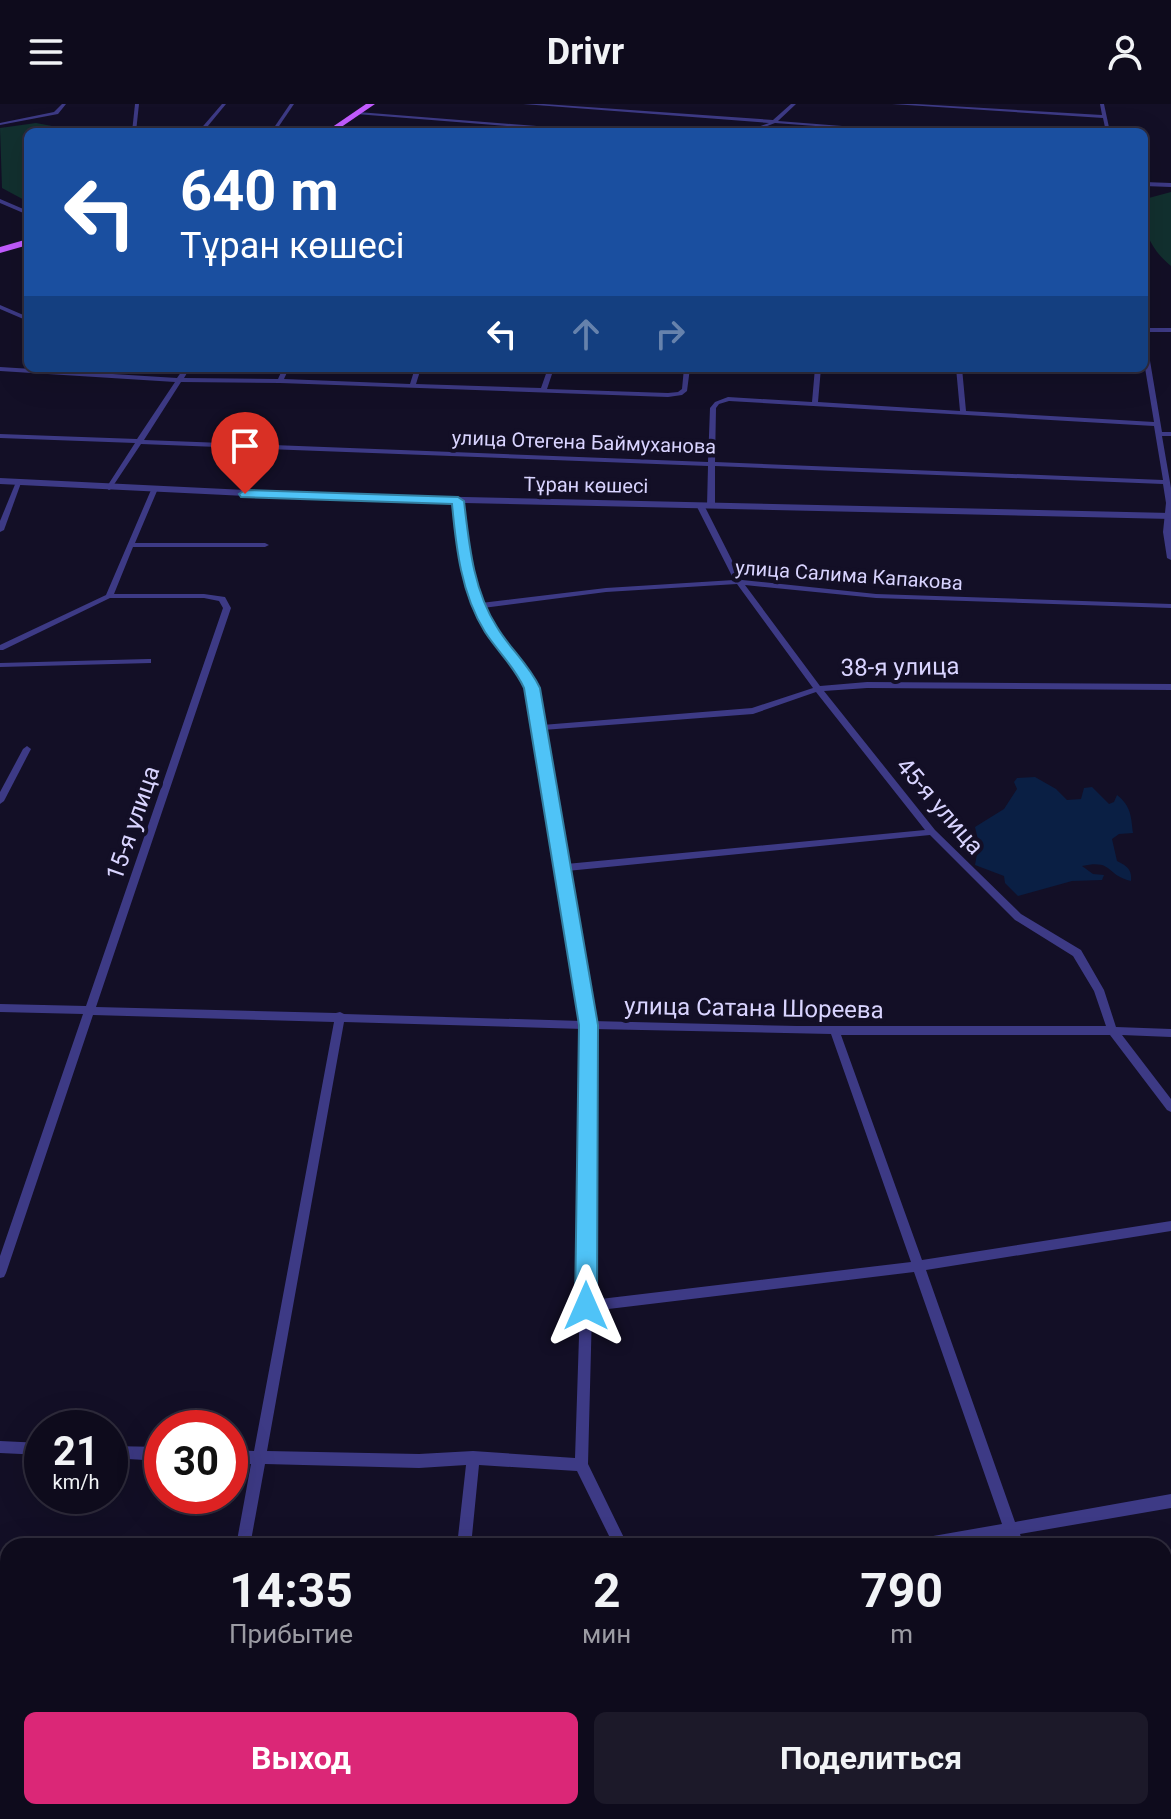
<!DOCTYPE html>
<html lang="ru">
<meta charset="utf-8">
<style>
body{margin:0;font-family:Roboto,sans-serif;background:#1c1929;color:#f1f3f6;height:100vh;display:flex;flex-direction:column;font-size:30px;white-space:nowrap}
*{box-sizing:border-box;margin:0}
p{font-size:26px;color:#9b9ba3}
.icon{flex:none;width:44px;height:44px;fill:none;stroke:currentColor;stroke-width:2;stroke-linecap:round;stroke-linejoin:round}
.map{position:relative;flex:1;overflow:hidden}
.side{position:absolute;left:0px;top:1434px;width:1172px;height:282px;display:flex;flex-direction:column;background:#0e0b1c;border-radius:24px 24px 0 0;box-shadow:0 8px 32px #0002,0 0 0 2px #2e2b3b}
.side>*{flex:none}
.top-card{position:absolute;left:24px;top:24px;width:1124px;height:244px;border-radius:12px;box-shadow:0 8px 32px #0002,0 0 0 2px #2e2b3b;background:#1a4fa0;color:#fff;overflow:hidden}
.speed{position:absolute;left:24px;top:1306px;display:flex;gap:16px;font-size:40px;font-weight:700;text-align:center}
.speed>*{display:grid;place-content:center;width:104px;height:104px;border-radius:50%;background:#0e0b1c;box-shadow:0 8px 32px #0002,0 0 0 2px #2e2b3b;line-height:1}
.speed small{font-size:20px;font-weight:400}
.speed .limit{border:12px solid #d22;background:#fff;color:#111}
.pin{position:absolute;display:grid;place-items:center;width:68px;height:68px;color:#fff;margin:-82px -34px;border-radius:50% 50% 50% 0;rotate:-45deg;box-shadow:0 0 8px #0007}
.pin .icon{rotate:45deg}
.me{position:absolute;width:88px;margin:-44px;rotate:0deg;stroke-linejoin:round;filter:drop-shadow(0 0 6px #0008)}
.turn{display:flex;align-items:center;gap:28px;height:168px;padding:0 24px;font-size:36px}
.turn .icon{width:104px;height:104px;stroke-width:2.5}
.turn b{display:block;font-size:56px;line-height:68px}
.lanes{display:flex;align-items:center;height:76px;padding:0 24px;background:#0003;justify-content:center;gap:40px;direction:ltr}
.lanes .off{opacity:.35}
.eta{display:flex;justify-content:space-evenly;align-items:center;height:136px;text-align:center}
.eta b{font-size:48px;font-weight:700;line-height:56px}
.primary-button{display:flex;gap:16px;margin-top:auto;padding:16px 24px}
.primary-button a{flex:1;height:92px;border-radius:12px;background:#db2777;color:#fff;font-size:32px;font-weight:700;line-height:92px;text-align:center}
.primary-button a+a{background:#1c1929;color:#f1f3f6}
header{display:flex;justify-content:space-between;align-items:center;height:104px;padding:0 24px;background:#0e0b1c;font-size:36px;font-weight:700}
.map>svg:first-child{display:block}
.green{fill:#12302f}
.water{fill:#0a1f44}
.lines{fill:none;stroke-linecap:round;stroke-linejoin:round}
.minor{fill:#3d3a85;fill-rule:evenodd}
.tertiary{fill:#3d3a85;fill-rule:evenodd}
.primary{fill:#c25bff;fill-rule:evenodd}
.route{fill:#4fc3f7;stroke:#337fa1;stroke-width:2}
.labels{text-anchor:middle;dominant-baseline:central;stroke-width:8;stroke-linejoin:round;paint-order:stroke}
.far-street-label{font-size:20px;fill:#d9d4ff;stroke:#130f26}
.street-label{font-size:24px;fill:#d9d4ff;stroke:#130f26}
</style>
<header><svg class="icon" aria-label="menu" viewBox="0 0 24 24"><path d="M4 6h16M4 12h16M4 18h16"/></svg>Drivr<svg class="icon" aria-label="person" viewBox="0 0 24 24"><circle cx="12" cy="8" r="4"/><path d="M4 21q1-7 8-7t8 7"/></svg></header>
<div class="map">
<svg width="1171" height="1715" viewBox="0 0 1171 1715">
<rect width="100%" height="100%" fill="#130f26"/>
<g class="green">
<polygon points="36,19 84,28 28,28 28,98 2,84 0,24"/>
<path d="M1171 88V162C1149 144 1141 124 1145 95Z"/>
</g>
<path class="water" d="M1035 673 1056 685 1067 696 1081 695 1084 684 1092 683 1109 700 1114 698 1117 691C1131 702 1131 712 1133 729L1119 730 1112 735 1117 757C1127 762 1132 765 1131 777 1105 771 1114 755 1082 762L1093 770 1104 771 1102 776 1072 777 1018 792 1005 779 1004 772 975 761 977 750 974 745 979 740 975 723 1004 705 1017 685 1014 678 1017 674Z"/>
<g class="lines">
<g class="minor">
<polygon points="62,0 66,0 58,10 0,21 0,19 54,8"/>
<polygon points="135,0 139,0 136,28 132,28"/>
<polygon points="222,0 226,0 203,28 198,28"/>
<polygon points="290,0 294,0 275,28 271,28"/>
<polygon points="523,0 544,0 773,16 791,0 796,0 778,17 919,28 897,28 775,19 751,28 744,28 769,19"/>
<polygon points="892,0 916,0 1102,11 1100,0 1104,0 1110,28 1106,28 1103,14"/>
<polygon points="358,8 601,27 603,28 583,28 356,10"/>
<polygon points="1144,78 1171,79 1171,83 1144,82"/>
<polygon points="0,95 28,107 28,111 0,99"/>
<polygon points="0,201 28,213 28,217 0,205"/>
<rect x="1144" y="224" width="27" height="4"/>
<path d="M1144 237 1147 239 1162 328H1171V332H1162L1171 384V456L1167 454 1163 428 1166 399 1163 380 715 362V402L711 404 707 402 708 362 141 340 111 385 109 386 106 384 135 339 0 334V330L137 335 175 278 0 267V263L177 274 184 264H190L184 274 278 275 283 264H289L284 275 410 280 415 264H421L416 280 541 284 548 264H554L547 285 668 289 678 288 682 285 684 264H690L687 287 682 291 668 293 280 279 181 278 144 336 708 358 710 304 715 298 728 293 812 298 815 264H821L818 298 960 307 956 264H962L966 307 1154 318 1144 258ZM729 297 1154 322 1163 376 715 358 716 304 719 300Z"/>
<polygon points="16,378 21,379 4,426 0,428 0,417"/>
<path d="M151 386 157 387 135 439H265L269 441 265 443H133L114 490H204L225 493 231 504 96 903 336 909 340 908 344 910 582 917 528 584C517 563 501 547 488 528 468 498 461 462 457 426 456 416 454 405 455 395L462 397 471 465 481 499 606 484 734 476 696 401 700 399 704 401 742 476 876 490 1171 500V504L876 494 745 481 820 582 867 578 1171 580V586L867 584 824 587 935 726 1021 810 1081 846 1104 886 1116 923 1171 925V933L1122 931 1171 995V1008L1167 1006 1110 931H841L922 1156 1171 1117V1127L926 1166 1015 1418 1171 1390V1404L1020 1430 1024 1442H1010L1007 1433 955 1442H909L911 1437 916 1435 1002 1420 914 1168 592 1207 588 1360 628 1442H614L577 1367 479 1361 471 1442H457L466 1361 419 1364 265 1360 250 1442H236L251 1360H230V1346L254 1347 334 918 93 911 6 1169 4 1173 0 1174V1152L83 910 0 908V900L86 902 223 504 219 497 204 494H110L3 546H0V541L106 491ZM737 480 813 584 752 604 542 621 536 584 522 560 496 527 483 504 606 488ZM816 588 925 726 566 760 543 626 753 610ZM930 731 1015 816 1073 852 1094 887 1106 922H797L592 917 567 767ZM344 918 583 925 580 1202 575 1354 473 1347 419 1350 267 1347ZM593 925 831 930 911 1158 592 1196Z"/>
<polygon points="148,555 151,555 151,559 0,563 0,559"/>
<polygon points="27,642 31,645 4,697 0,700 0,688 23,645"/>
<polygon points="0,1337 42,1339 42,1351 0,1349"/>
<polygon points="110,1342 162,1343 162,1357 110,1354"/>
<polygon points="189,1708 205,1708 204,1715 188,1715"/>
<rect x="436" y="1708" width="16" height="7"/>
<polygon points="743,1708 760,1708 763,1715 746,1715"/>
<polygon points="1103,1708 1119,1708 1122,1715 1106,1715"/>
</g>
<polygon class="tertiary" points="0,374 328,390 1171,409 1171,415 328,396 0,380"/>
<g class="primary">
<polygon points="366,0 375,0 334,28 325,28"/>
<polygon points="28,135 28,141 0,149 0,143"/>
</g>
</g>
<path class="route" d="M245 386 458 393 464 397C469 439 473 486 497 523 510 545 528 559 540 584L598 921 597 1202 594 1209 586 1212 578 1209 575 1202 579 921 524 584C514 562 498 548 485 528 461 490 456 443 452 400L241 393 239 390Z"/>
<g class="labels">
<g class="far-street-label">
<text transform="translate(584 338) rotate(2)">улица Отегена Баймуханова</text>
<text transform="translate(586 381) rotate(1)">Тұран көшесі</text>
<text transform="translate(849 471) rotate(4)">улица Салима Капакова</text>
</g>
<g class="street-label">
<text transform="translate(900 563) rotate(-1)">38-я улица</text>
<text transform="translate(940 702) rotate(49)">45-я улица</text>
<text transform="translate(133 719) rotate(-71)">15-я улица</text>
<text transform="translate(754 904) rotate(1)">улица Сатана Шореева</text>
</g>
</g>
</svg>
<div class="speed"><div>21<small>km/h</small></div><div class="limit">30</div></div>
<div class="pin" style="left:245px;top:390px;background:#d93025"><svg class="icon" aria-label="arrive" viewBox="0 0 24 24"><path d="M6 21V4h12l-3 4 3 4H6"/></svg></div>
<svg class="me" style="left:586px;top:1202px" viewBox="-20 -20 40 40"><path d="M0-17L14 15 0 8-14 15z" fill="#4fc3f7" stroke="#fff" stroke-width="4"/></svg>
<div class="top-card">
<div class="turn"><svg class="icon" aria-label="left" viewBox="0 0 24 24"><path d="M17 20v-9H6M10 6l-5 5 5 5"/></svg><div><b>640 m</b>Тұран көшесі</div></div>
<div class="lanes"><svg class="icon" aria-label="left" viewBox="0 0 24 24"><path d="M17 20v-9H6M10 6l-5 5 5 5"/></svg><svg class="icon off" aria-label="ahead" viewBox="0 0 24 24"><path d="M12 20V5M6 11l6-6 6 6"/></svg><svg class="icon off" aria-label="right" viewBox="0 0 24 24"><path d="M7 20v-9h11M14 6l5 5-5 5"/></svg></div>
</div>
<section class="side">
<div class="eta">
<div><b>14:35</b><p>Прибытие</p></div>
<div><b>2</b><p>мин</p></div>
<div><b>790</b><p>m</p></div>
</div>
<div class="primary-button"><a>Выход</a><a>Поделиться</a></div>
</section>
</div>
